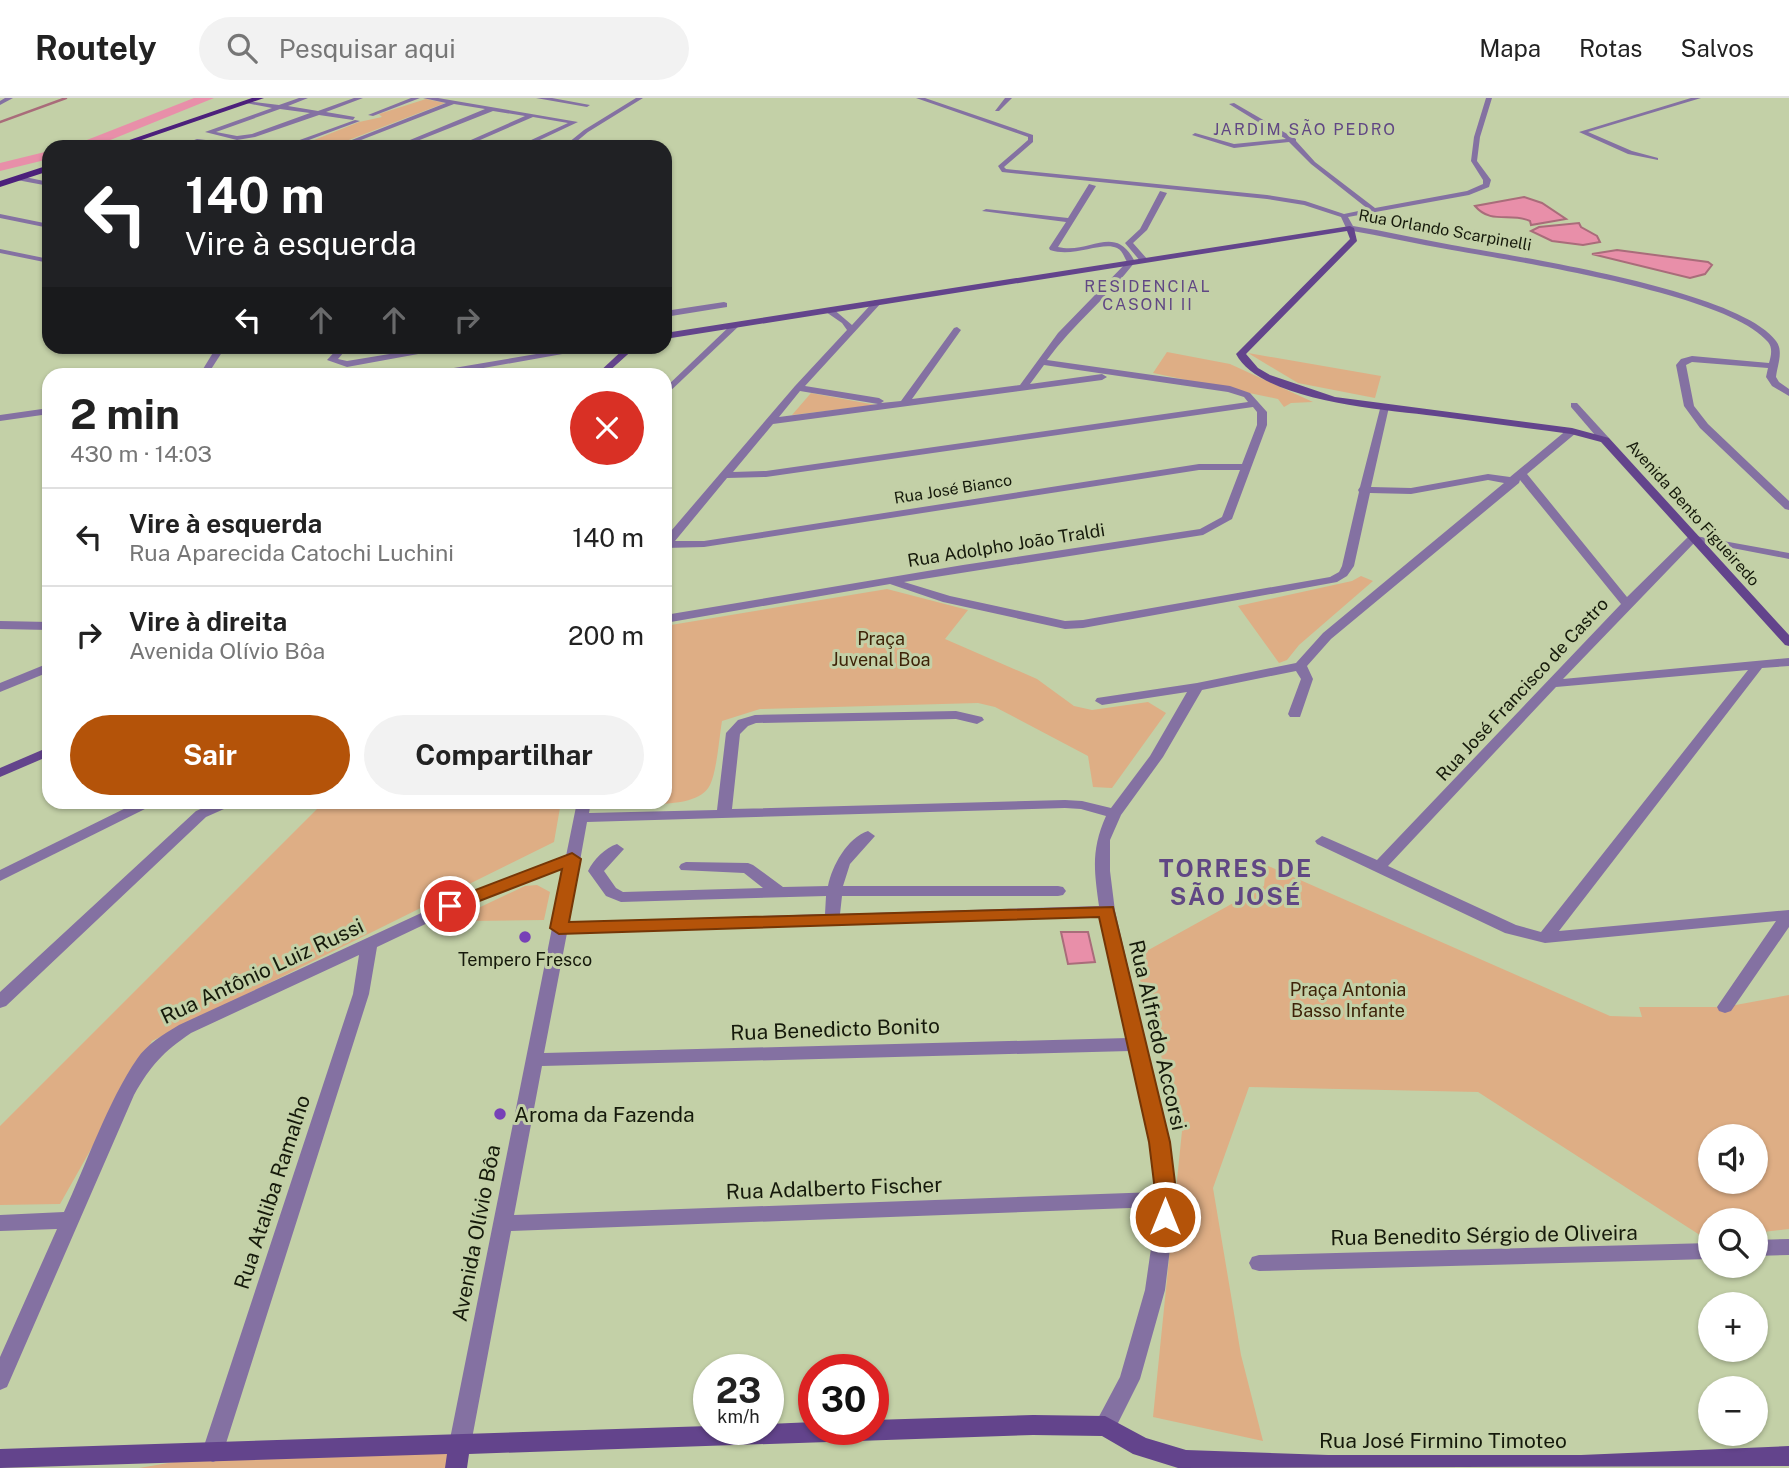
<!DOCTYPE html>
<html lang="pt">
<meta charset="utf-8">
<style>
body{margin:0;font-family:"Public Sans",sans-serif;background:#f2f2f2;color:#222;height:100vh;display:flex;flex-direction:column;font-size:26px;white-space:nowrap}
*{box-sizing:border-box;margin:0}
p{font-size:23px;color:#767676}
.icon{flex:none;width:38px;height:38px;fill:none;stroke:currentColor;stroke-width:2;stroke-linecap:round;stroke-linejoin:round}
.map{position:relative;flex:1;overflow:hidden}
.panel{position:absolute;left:42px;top:270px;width:630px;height:441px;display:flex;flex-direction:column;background:#fff;border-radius:21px;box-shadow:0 2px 5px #0004}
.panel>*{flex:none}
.banner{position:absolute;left:42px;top:42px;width:630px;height:214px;border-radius:21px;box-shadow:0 2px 5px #0004;background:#202124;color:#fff;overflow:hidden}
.controls{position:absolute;left:1698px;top:1026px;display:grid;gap:14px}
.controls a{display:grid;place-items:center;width:70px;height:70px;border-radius:50%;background:#fff;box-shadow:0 2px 5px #0004;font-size:35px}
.speed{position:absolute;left:693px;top:1256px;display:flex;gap:14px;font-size:35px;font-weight:700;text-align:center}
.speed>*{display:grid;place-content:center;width:91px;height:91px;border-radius:50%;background:#fff;box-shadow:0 2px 5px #0004;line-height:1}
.speed small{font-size:18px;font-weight:400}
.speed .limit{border:10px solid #d22;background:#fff;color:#111}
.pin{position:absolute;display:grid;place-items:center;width:60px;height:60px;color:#fff;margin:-30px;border:4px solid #fff;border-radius:50%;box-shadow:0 2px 7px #0007}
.me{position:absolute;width:77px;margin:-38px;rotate:0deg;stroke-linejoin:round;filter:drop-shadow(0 0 5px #0008)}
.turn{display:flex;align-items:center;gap:24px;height:147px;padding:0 28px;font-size:32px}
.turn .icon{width:91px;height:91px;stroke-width:2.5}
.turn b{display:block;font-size:49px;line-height:60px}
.lanes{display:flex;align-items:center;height:66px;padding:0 28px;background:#0003;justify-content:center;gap:35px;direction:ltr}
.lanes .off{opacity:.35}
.round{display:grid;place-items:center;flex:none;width:74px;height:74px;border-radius:37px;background:#f2f2f2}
.headline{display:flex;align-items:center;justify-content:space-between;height:119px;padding:0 28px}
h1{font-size:42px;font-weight:700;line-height:52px}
.primary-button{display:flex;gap:14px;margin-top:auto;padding:14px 28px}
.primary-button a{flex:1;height:80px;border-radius:42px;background:#b45309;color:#fff;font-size:28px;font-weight:700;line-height:80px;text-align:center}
.primary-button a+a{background:#f2f2f2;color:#222}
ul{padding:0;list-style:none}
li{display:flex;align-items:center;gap:21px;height:98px;padding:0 28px;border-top:2px solid #e0e0e0}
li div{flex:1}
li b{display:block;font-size:26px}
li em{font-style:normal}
header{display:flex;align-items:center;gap:42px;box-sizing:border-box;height:98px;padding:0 35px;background:#fff;border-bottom:2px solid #e0e0e0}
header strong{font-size:33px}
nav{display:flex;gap:38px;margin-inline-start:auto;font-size:24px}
.search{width:490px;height:63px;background:#f2f2f2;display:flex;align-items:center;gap:18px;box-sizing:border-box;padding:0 24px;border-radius:38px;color:#767676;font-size:26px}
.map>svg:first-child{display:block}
.green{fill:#deae85;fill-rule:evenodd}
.water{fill:#e88fa9;stroke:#a96c7a;stroke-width:2}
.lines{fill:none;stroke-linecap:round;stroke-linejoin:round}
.stream{stroke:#a96c7a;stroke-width:2.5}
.river{fill:#e88fa9;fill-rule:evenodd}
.street{fill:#8471a2;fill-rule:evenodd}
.secondary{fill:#63448c;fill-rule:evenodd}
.primary{fill:#4c207b;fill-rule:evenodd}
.route{fill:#b45309;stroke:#753606;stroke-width:2}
.poi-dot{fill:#7740b7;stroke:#c3d0a7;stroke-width:2.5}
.labels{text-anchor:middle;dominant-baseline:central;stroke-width:6;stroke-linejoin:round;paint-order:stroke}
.far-neighbourhood-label{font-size:16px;letter-spacing:2px;fill:#604784;stroke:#c3d0a7}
.far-street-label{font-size:16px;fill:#161a0b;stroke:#c3d0a7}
.street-label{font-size:18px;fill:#161a0b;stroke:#c3d0a7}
.park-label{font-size:18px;fill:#3e2308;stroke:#c3d0a7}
.poi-label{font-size:18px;fill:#161a0b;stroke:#c3d0a7}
.near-street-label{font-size:21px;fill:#161a0b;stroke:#c3d0a7}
.near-poi-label{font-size:21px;fill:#161a0b;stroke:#c3d0a7;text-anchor:start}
.district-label{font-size:24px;font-weight:bold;letter-spacing:2px;fill:#604784;stroke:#c3d0a7}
</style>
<header>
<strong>Routely</strong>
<div class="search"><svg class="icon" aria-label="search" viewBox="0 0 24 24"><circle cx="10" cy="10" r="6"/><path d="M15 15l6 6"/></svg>Pesquisar aqui</div>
<nav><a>Mapa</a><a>Rotas</a><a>Salvos</a></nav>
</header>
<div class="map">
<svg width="1789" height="1370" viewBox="0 0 1789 1370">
<rect width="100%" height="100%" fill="#c3d0a7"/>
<g class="green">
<polygon points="426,1 445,5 341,45 314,42 359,24 382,19 379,16"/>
<polygon points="1167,254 1230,266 1313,304 1291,305 1284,309 1278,301 1153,275"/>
<polygon points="1248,255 1381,278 1375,300 1298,285"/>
<polygon points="811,295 876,307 792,317"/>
<polygon points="1361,478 1373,483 1299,547 1287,562 1279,565 1238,508 1352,483"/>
<path d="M887 491 968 512 945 541 1037 581 1074 608 1092 612 1148 604 1166 615 1112 690 1093 689 1088 658 995 609 978 605 760 611 722 623C719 641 717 672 710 687 698 711 645 706 623 704H665V528Z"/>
<polygon points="324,704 561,704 554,744 152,943 60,1106 0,1107 0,1028"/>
<path d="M1266 767 1610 918 1642 919 1639 909H1725L1789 897V1131L1755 1135V1122H1710V1140L1706 1141 1478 994 1249 989 1213 1090 1241 1257 1263 1343 1153 1319 1182 1033 1134 860 1264 788ZM1710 1038H1755V1083H1710Z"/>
<polygon points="537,787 550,794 544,822 469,823 474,812 525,788"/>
<polygon points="454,1352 450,1370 139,1370 186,1362"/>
</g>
<g class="water">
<path d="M1524 99 1542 105 1566 121 1531 127 1530 123C1511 114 1491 127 1475 108Z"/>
<polygon points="1579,125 1581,129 1597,138 1600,144 1583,147 1552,143 1531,133 1539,129"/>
<polygon points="1617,152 1708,164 1712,167 1705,176 1690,180 1592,156"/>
<polygon points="1061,834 1088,834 1095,864 1068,866"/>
</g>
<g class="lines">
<polyline class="stream" points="0,24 66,0"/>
<g class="river">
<polygon points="194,0 214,0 98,47 69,49"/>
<polygon points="49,53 49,61 0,73 0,65"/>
</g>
<g class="street">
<polygon points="5,0 13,0 0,7 0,3"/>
<path d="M299 0H308L288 8 318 13 354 0H363L326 14 355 19 353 22 319 17 255 39 237 42 205 34 272 10 246 5V3L279 7ZM280 11 310 15 252 36 237 38 216 34Z"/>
<polygon points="411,0 420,0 373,18 368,17"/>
<polygon points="423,0 438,0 578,24 525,49 516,49 568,25 533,19 464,49 455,49 525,18 493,13 402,49 393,49 485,11 454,6 343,49 334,49 446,5"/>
<polygon points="536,0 552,0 590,7 587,9"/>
<polygon points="636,0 643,0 588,34 570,49 563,49 584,32"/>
<path d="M916 0H925L1033 37V44L1004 69 1006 71 1267 97 1305 103 1344 116 1368 111 1311 66 1289 44 1234 50 1192 37 1195 35 1234 46 1286 41 1229 6 1234 5 1296 41V43L1315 64 1375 110 1467 93 1483 86V82L1471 63 1474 39 1486 0H1492L1480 39 1477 63 1491 82 1489 89 1469 97 1348 119 1353 128C1386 133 1419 141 1452 147 1519 159 1738 192 1776 243 1784 253 1777 268 1776 279L1779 284 1789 291V298L1772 288 1766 279 1768 270 1692 264 1686 267 1694 308 1708 326 1789 403V412L1785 411 1700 330 1684 308 1676 267 1681 261 1692 258 1769 265C1771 258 1773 250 1768 244 1729 196 1518 164 1452 152 1417 146 1382 138 1347 132L1341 119 1304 107 1267 101 1002 74 998 68 1028 42V39Z"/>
<polygon points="1005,0 1012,0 999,13 995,13"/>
<polygon points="1691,0 1701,0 1588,34 1632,53 1658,60 1658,62 1628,56 1579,34"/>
<polygon points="355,22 360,23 290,49 283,48"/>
<polygon points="197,41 223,44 226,46 223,48 197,45 185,49 175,49"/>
<polygon points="129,42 158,47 161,49 127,45"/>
<polygon points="20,78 49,84 49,88 17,82"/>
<path d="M1089 86 1096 88 1058 149C1090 157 1115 124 1135 164 1108 199 1073 226 1047 262L1230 288 1250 295 1267 314V327L1232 421 1203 437 904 484 950 498 1065 523 1083 522 1330 479 1339 474 1342 468 1359 394 1358 392 1360 389 1381 307 1389 309 1371 389 1411 390 1488 376 1510 379 1568 331H1576V335L1527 376 1627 499 1690 437 1789 455V461L1696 443 1563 581 1789 560V568L1762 570 1559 833 1789 812V829L1731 913 1725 915 1719 913 1717 909 1776 823 1545 845 1505 835 1317 746 1315 743 1322 738 1327 740 1377 762 1621 506 1520 382 1519 385 1331 541 1307 568 1313 581 1300 619H1290L1288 616 1301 581 1296 573 1202 592 1163 659 1121 717 1110 742V773L1115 813 1169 1044 1176 1101 1165 1192 1140 1281 1113 1335 1105 1338 1097 1335 1094 1328 1120 1279 1145 1192 1157 1109 511 1133 471 1346 468 1353 460 1356 452 1353 449 1346 564 770 455 812 377 849 369 896 221 1361 213 1364 205 1361 202 1354 353 896 359 857 191 935C163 954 151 967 134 997L7 1289 0 1292V1259L57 1131 0 1133V1117L64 1114C86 1067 108 1003 137 961 147 946 164 936 179 927L445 804 566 758 577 704H591L589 715 717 712 726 635 738 622 755 617 956 613 982 619 984 622 977 626 956 621 756 625 748 628 740 636 732 711 1065 702 1082 703 1111 710 1150 658 1187 594 1102 607 1095 603 1097 600 1197 585 1296 565 1323 535 1504 385 1488 382 1411 396 1370 395 1354 468 1347 478 1337 484 1083 530 1065 531 943 504 890 486 665 525V517L963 467 1200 431 1222 419 1240 372H1199L704 449 665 450V440L795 288 847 232 842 225 826 214V210H832L852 227 875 202 882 204 805 288 879 300 884 303 881 305 901 303 954 230 957 229 961 232 912 301 1020 287 1058 235 1127 164C1124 159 1123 153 1117 150 1102 143 1074 160 1050 152L1049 150 1066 124 982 113 986 111 1068 120ZM1044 267 1228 294 1244 299 1248 304 766 373 733 374 773 326 1102 282 1107 279 1102 276 1030 286ZM800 293 878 306 779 319ZM1253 309 1257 314V327L1242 366H1199L704 443H675L727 380 766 379ZM1748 572 1541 834 1516 827 1388 768 1556 589ZM1065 710 1081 711 1106 718C1091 752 1094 772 1099 808L840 816 842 798H1058L1063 797 1066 793 1063 789 1058 788H843L850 766 875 738 868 733C847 740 832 768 828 788L783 789 753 767 748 765 686 764 681 766 679 769 681 772 744 775 763 790 623 794 616 790 604 773 624 751 617 746C605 750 594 761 588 773L606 798 621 804 826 798 825 816 569 824 587 724ZM1100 818 1128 940 544 955 567 835ZM1130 953 1151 1044 1157 1094 514 1117 542 968Z"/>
<polygon points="1160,93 1167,95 1147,132 1133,145 1148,162 1141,164 1125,145 1140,131"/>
<polygon points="0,116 49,126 49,130 0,120"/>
<polygon points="0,151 49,161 49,165 0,155"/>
<polygon points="724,204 727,205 727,209 665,219 665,213"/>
<polygon points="733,225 740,227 665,298 665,290"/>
<polygon points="217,248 226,248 208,276 200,276"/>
<polygon points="340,248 349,248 338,261 347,263 438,248 462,248 347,269 327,262"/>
<polygon points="584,248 607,248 450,276 431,276 436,273"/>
<polygon points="1571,305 1577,305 1609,340 1609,344 1601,344 1571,309"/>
<polygon points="49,310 49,316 0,323 0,317"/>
<polygon points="0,523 49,524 49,532 0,531"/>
<polygon points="49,565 49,574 0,594 0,585"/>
<polygon points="138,704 155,704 153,707 0,783 0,772"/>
<polygon points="217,704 235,704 233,707 206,719 6,908 0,910 0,894 196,713"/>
<polygon points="1789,1141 1789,1157 1755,1158 1755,1142"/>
<polygon points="1710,1145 1710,1161 1259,1173 1252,1171 1249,1165 1252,1159 1259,1157"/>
</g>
<g class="secondary">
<path d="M1350 128 1354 130 1357 143 1246 256 1258 270 1270 277 1335 299 1572 330 1609 340 1789 537V548L1785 547 1601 344 1571 336C1528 330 1486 325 1443 319 1392 312 1262 305 1236 256L1238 254 1350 141 1347 133 665 241V235Z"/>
<polygon points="627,248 637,248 606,276 597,276"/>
<polygon points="49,649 49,658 0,679 0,670"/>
<polygon points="1033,1317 1105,1318 1146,1340 1186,1352 1328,1357 1581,1357 1789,1348 1789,1368 1178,1370 1133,1356 1102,1338 1033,1337 469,1356 467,1370 445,1370 447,1356 0,1370 0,1351 709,1328 709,1332 768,1332 768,1326 814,1324 814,1332 873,1332 873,1322"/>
</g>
<g class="primary">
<polygon points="252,0 264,0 121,49 109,49"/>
<polygon points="49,67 49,73 0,89 0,83"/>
</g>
</g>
<polygon class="route" points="572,755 581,761 569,824 1113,809 1170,1044 1177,1101 1172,1126 1165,1128 1157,1126 1154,1119 1156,1101 1149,1044 1099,819 559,836 550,830 562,771 456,812 450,814 442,808 444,804"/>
<g class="poi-dot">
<circle cx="525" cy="839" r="7"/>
<circle cx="500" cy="1016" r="7"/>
</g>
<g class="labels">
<g class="far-neighbourhood-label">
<text x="1305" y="31">JARDIM SÃO PEDRO</text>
<text x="1148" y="188">RESIDENCIAL<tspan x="1148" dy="18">CASONI II</tspan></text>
</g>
<g class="far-street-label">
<text transform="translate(1445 132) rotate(10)">Rua Orlando Scarpinelli</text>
<text transform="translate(953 391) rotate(-9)">Rua José Bianco</text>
<text transform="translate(1693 415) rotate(48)">Avenida Bento Figueiredo</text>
</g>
<g class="street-label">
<text transform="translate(1006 447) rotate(-9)">Rua Adolpho João Traldi</text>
<text transform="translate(1522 591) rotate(-47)">Rua José Francisco de Castro</text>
</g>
<g class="park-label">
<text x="881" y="540">Praça<tspan x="881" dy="21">Juvenal Boa</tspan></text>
<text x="1348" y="891">Praça Antonia<tspan x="1348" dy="21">Basso Infante</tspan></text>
</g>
<g class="poi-label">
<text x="525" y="861">Tempero Fresco</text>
</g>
<g class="near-street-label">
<text transform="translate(262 873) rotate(-25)">Rua Antônio Luiz Russi</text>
<text transform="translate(835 931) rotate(-2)">Rua Benedicto Bonito</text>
<text transform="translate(1158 937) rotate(77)">Rua Alfredo Accorsi</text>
<text transform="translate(834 1090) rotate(-2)">Rua Adalberto Fischer</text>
<text transform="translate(272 1094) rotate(-72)">Rua Ataliba Ramalho</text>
<text transform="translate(476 1135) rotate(-79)">Avenida Olívio Bôa</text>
<text transform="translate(1484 1137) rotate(-1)">Rua Benedito Sérgio de Oliveira</text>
<text x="1443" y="1342">Rua José Firmino Timoteo</text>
</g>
<g class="near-poi-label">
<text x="514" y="1016">Aroma da Fazenda</text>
</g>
<g class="district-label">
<text x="1236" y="770">TORRES DE<tspan x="1236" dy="28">SÃO JOSÉ</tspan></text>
</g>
</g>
</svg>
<div class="controls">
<a><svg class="icon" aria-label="sound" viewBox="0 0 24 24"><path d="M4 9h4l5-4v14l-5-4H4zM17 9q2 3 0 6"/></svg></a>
<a><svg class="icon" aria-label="search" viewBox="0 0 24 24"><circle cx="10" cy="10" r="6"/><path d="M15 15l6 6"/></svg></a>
<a>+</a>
<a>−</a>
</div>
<div class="speed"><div>23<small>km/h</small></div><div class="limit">30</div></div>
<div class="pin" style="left:450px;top:808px;background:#d93025"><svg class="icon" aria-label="arrive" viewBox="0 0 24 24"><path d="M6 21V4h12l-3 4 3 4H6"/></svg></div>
<svg class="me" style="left:1165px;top:1119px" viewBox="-20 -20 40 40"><circle r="17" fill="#b45309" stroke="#fff" stroke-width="3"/><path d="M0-11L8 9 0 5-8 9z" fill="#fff"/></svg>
<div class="banner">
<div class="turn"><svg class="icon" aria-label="left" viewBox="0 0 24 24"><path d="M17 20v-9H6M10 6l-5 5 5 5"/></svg><div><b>140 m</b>Vire à esquerda</div></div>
<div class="lanes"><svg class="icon" aria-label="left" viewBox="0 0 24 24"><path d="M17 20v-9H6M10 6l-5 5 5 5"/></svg><svg class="icon off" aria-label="ahead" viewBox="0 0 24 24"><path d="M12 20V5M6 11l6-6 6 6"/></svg><svg class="icon off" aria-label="ahead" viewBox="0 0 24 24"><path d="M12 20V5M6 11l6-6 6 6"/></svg><svg class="icon off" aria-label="right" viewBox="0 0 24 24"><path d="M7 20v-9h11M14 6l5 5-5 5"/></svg></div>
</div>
<section class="panel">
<div class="headline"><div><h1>2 min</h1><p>430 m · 14:03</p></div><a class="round" style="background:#d93025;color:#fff"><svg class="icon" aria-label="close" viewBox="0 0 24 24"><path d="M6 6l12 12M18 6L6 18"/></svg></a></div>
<ul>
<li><svg class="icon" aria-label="left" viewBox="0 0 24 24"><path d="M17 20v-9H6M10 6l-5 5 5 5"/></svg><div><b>Vire à esquerda</b><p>Rua Aparecida Catochi Luchini</p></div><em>140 m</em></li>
<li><svg class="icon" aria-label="right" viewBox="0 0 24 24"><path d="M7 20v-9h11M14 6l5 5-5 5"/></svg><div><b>Vire à direita</b><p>Avenida Olívio Bôa</p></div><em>200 m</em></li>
</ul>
<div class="primary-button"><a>Sair</a><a>Compartilhar</a></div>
</section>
</div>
